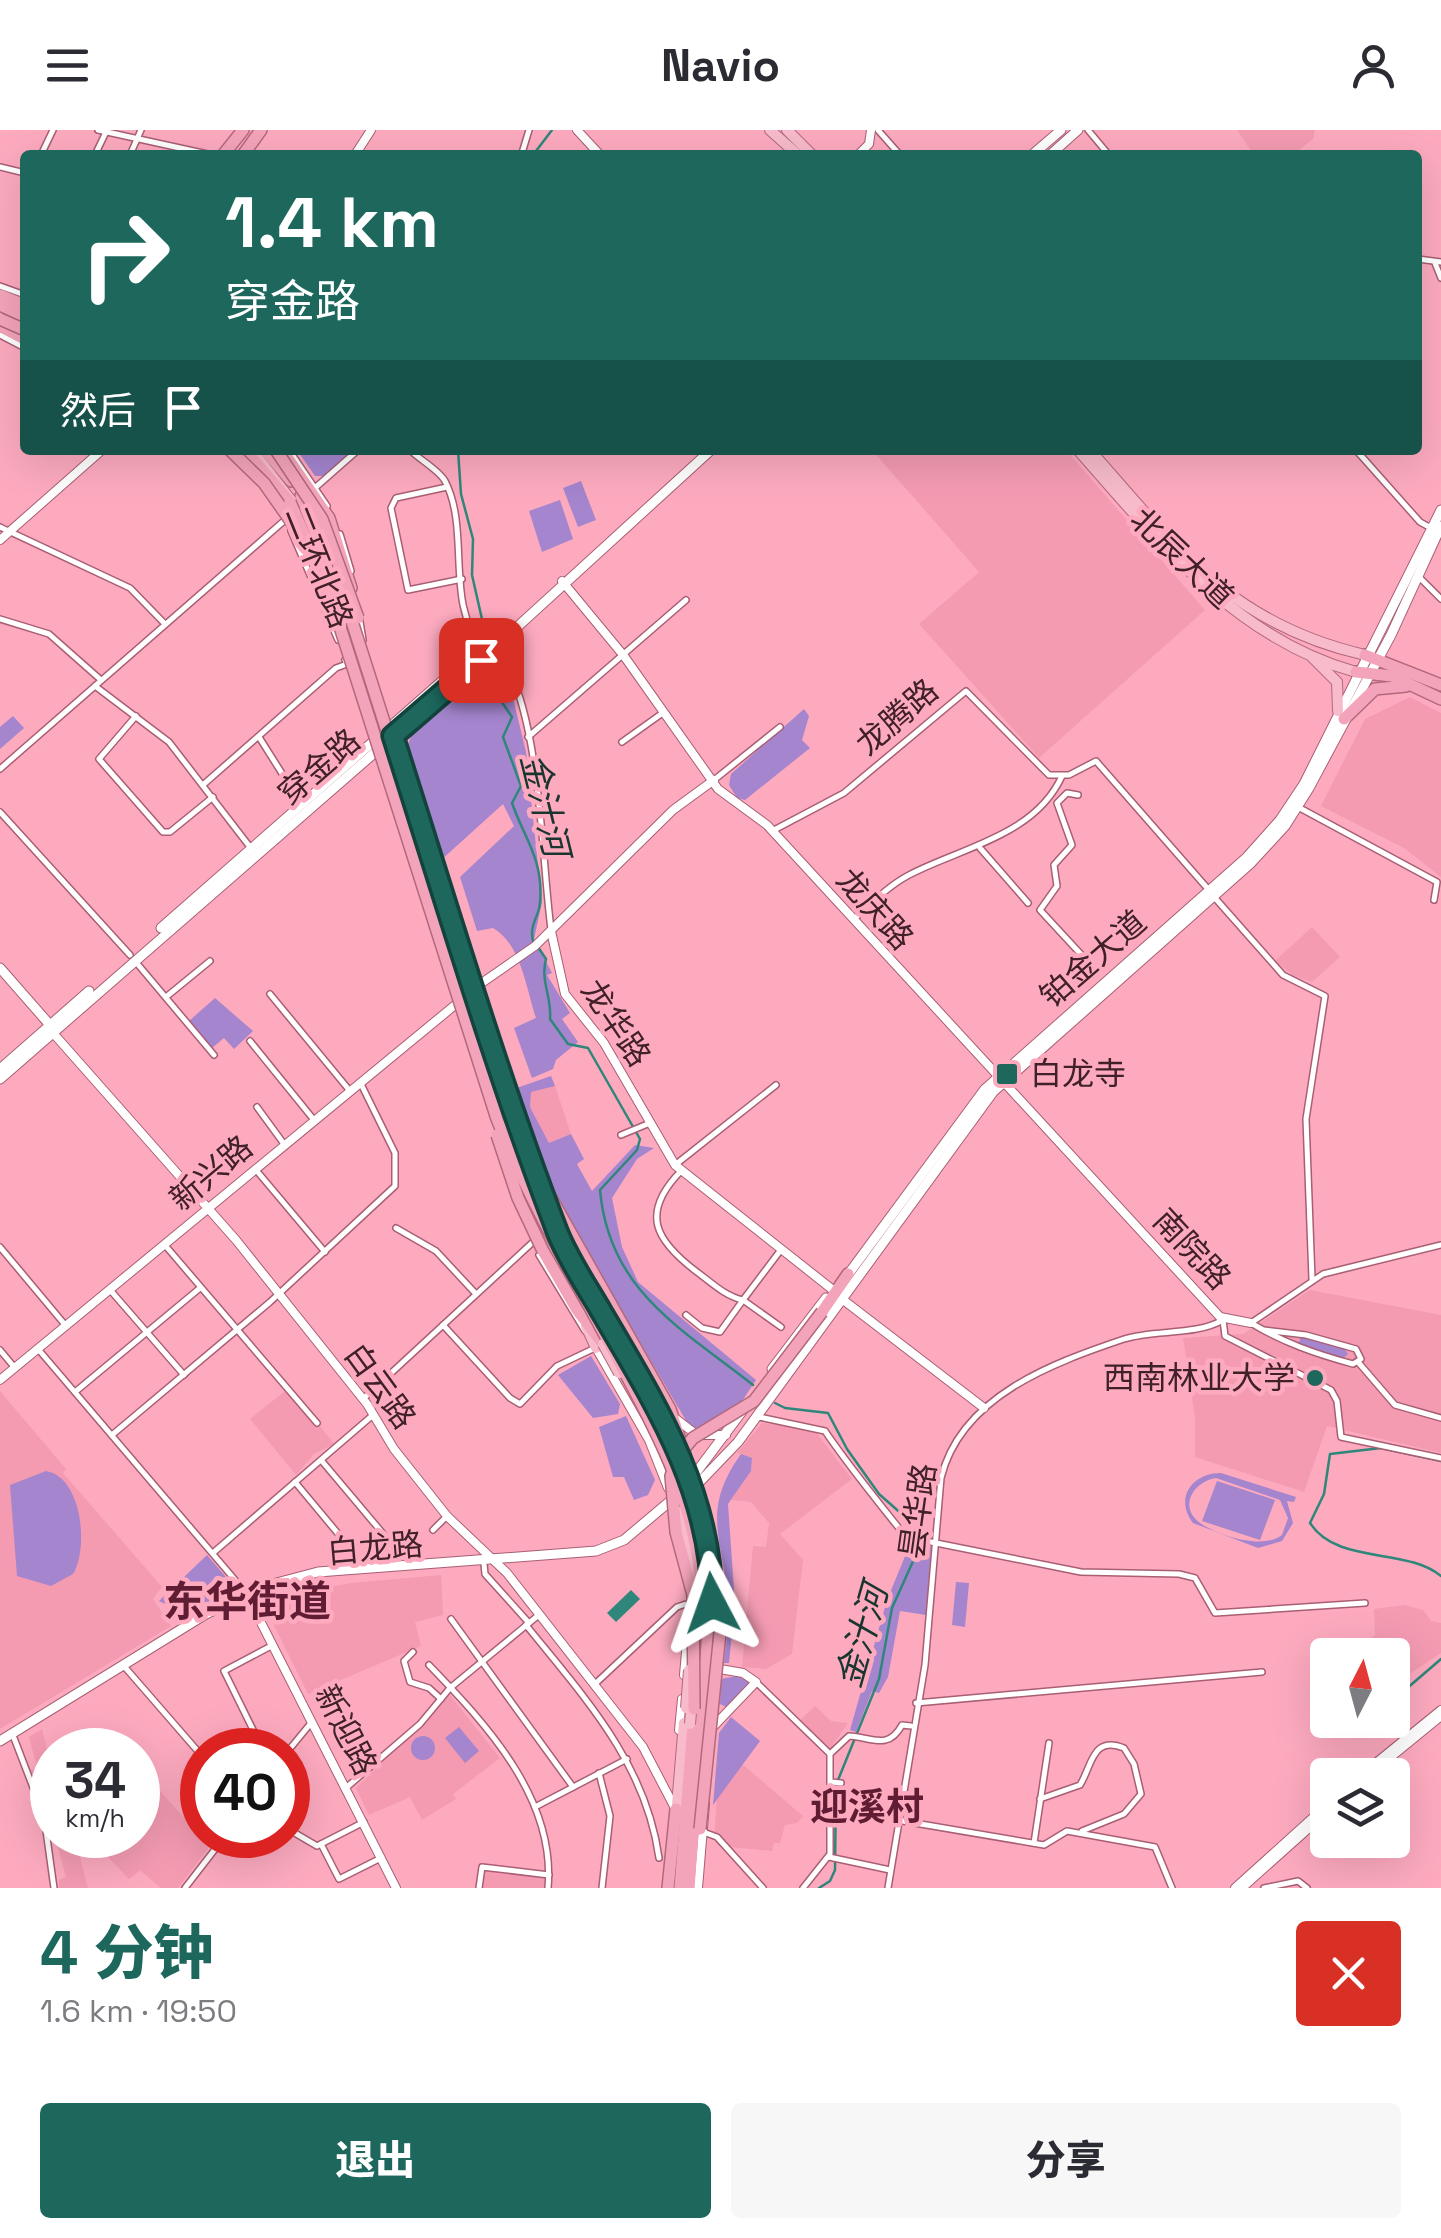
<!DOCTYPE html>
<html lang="zh">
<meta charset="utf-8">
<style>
body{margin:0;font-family:"Space Grotesk","Noto Sans SC",sans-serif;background:#f7f7f7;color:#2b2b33;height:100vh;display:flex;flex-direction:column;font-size:38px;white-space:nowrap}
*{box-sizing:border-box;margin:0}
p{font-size:32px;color:#7c7c81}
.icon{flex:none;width:55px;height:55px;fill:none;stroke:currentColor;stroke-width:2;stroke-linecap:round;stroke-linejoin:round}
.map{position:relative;height:1758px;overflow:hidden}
.details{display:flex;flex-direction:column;background:#fff;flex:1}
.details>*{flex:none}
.banner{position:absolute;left:20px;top:20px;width:1402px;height:305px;border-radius:10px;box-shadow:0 10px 40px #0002;background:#1d675d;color:#fff;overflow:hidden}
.needle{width:65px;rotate:6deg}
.fabs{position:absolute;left:1310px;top:1508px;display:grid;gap:20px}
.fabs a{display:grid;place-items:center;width:100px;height:100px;border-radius:10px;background:#fff;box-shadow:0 10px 40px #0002;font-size:50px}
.speed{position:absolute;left:30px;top:1598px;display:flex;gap:20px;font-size:50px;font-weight:700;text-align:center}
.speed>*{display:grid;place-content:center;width:130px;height:130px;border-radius:50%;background:#fff;box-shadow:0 10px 40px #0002;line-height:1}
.speed small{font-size:25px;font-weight:400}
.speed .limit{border:15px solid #d22;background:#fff;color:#111}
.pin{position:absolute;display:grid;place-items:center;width:85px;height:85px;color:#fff;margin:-42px;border-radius:20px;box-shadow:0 5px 15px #0006}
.me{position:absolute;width:110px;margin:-55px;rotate:356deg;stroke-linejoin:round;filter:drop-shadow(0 0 8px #0008)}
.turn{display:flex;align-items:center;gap:35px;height:210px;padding:0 40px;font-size:45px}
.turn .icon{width:130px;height:130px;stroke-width:2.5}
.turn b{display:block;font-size:70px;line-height:85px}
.then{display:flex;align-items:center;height:95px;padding:0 40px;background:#0003;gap:20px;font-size:38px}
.round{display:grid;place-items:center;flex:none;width:105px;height:105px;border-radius:10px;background:#f7f7f7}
.summary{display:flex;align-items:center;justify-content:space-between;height:170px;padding:0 40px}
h1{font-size:60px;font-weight:800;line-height:75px;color:#1d675d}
.primary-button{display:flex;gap:20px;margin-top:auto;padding:20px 40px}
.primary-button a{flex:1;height:115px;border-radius:10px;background:#1d675d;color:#fff;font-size:40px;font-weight:800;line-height:115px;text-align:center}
.primary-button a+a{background:#f7f7f7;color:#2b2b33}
header{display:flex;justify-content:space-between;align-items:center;height:130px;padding:0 40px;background:#fff;font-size:45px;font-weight:800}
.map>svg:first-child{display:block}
.built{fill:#f49bb2}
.green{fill:#a485ce;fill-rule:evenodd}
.water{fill:#2f867a}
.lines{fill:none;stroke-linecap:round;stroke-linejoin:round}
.stream{stroke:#2f867a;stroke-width:2.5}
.minor-casing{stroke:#a95e73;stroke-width:8}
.tertiary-casing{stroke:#a95e73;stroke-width:10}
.secondary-casing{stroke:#a95e73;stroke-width:11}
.primary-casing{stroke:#b3687c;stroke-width:12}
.trunk-casing{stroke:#b3687c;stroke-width:14}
.minor{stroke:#fff;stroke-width:5}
.tertiary{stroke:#fff;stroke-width:8}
.secondary{stroke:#fff;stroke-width:9}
.primary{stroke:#f7bbcb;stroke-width:10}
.trunk{stroke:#f4a4ba;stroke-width:11}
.primary-bridge-casing{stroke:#b3687c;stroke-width:12;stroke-linecap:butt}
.trunk-bridge-casing{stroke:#b3687c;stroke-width:14;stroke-linecap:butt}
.primary-bridge{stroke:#f7bbcb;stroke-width:10}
.trunk-bridge{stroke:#f4a4ba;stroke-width:11}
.route-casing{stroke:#13433c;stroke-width:25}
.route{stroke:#1d675d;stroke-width:18}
.poi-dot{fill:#1d675d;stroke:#fdaabf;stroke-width:4}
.labels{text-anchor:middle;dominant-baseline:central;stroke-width:9;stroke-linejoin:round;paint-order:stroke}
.street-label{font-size:32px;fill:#402029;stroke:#fdaabf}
.poi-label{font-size:32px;fill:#402029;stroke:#fdaabf;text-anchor:start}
.water-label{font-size:35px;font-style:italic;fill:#1a3530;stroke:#fdaabf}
.quarter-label{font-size:38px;font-weight:bold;fill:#601c33;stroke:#fdaabf}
.district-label{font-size:42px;font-weight:bold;fill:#601c33;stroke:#fdaabf}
</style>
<header><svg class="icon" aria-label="menu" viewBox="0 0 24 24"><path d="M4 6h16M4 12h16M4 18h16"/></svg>Navio<svg class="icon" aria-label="person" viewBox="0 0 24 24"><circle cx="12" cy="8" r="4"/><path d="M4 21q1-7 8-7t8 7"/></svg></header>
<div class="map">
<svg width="1441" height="1758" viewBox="0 0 1441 1758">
<rect width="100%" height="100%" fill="#fdaabf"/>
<g class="built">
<polygon points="1237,0 1315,0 1313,9 1293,25 1254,25"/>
<polygon points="872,320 1066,320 1205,480 1039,628 919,494 979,442"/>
<polygon points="1410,567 1441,583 1441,747 1404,718 1321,676 1365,589"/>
<polygon points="1312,797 1340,827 1312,852 1294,846 1275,831"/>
<polygon points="555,956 571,1004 549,1013 530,977 531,962"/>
<polygon points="1310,1160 1441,1185 1441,1323 1327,1296 1304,1362 1195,1327 1195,1288 1183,1208 1243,1204"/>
<polygon points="0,1261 66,1339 63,1343 162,1457 153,1469 171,1496 0,1599"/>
<polygon points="285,1261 293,1262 334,1314 314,1324 296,1345 250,1289"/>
<polygon points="762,1293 812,1297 852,1349 780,1404 803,1430 792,1524 766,1539 742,1537 753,1416 766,1417 769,1393 751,1372 731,1370 751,1341 752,1328 737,1323"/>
<polygon points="441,1445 443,1485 415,1492 421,1516 308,1564 270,1487 266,1469 351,1453"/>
<polygon points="1404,1475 1423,1480 1431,1491 1441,1493 1441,1523 1393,1555 1392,1525 1353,1524 1375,1505 1374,1479"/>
<polygon points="450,1565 500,1628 453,1664 456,1669 422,1690 410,1667 369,1685 356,1658"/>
<polygon points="815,1576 831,1591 848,1593 830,1619 799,1591"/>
<polygon points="42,1599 52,1640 52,1705 74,1705 88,1758 59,1758 59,1750 66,1747 55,1707 47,1708 31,1640 37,1637 29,1607"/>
<polygon points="742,1634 803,1686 797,1693 785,1695 780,1713 774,1713 772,1721 719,1716 714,1710 717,1668"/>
<polygon points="138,1637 210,1716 178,1758 161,1758 140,1740 129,1749 104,1723 110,1717 98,1705 138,1705"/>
<polygon points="484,1741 545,1748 544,1758 482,1758"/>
</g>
<g class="green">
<polygon points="297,320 353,320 326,346 315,346"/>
<polygon points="581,351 596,390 578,397 563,358"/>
<polygon points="560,370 573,409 542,422 529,381"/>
<path d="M492 531 505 535 526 622 542 772 534 809 552 843 547 845 570 883 562 889 578 912 556 930 553 939 532 948 514 898 536 888C526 858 521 814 493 798L477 801 460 747 514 696 503 674 440 731 407 627 408 614 415 597Z"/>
<polygon points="804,579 809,586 802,610 810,618 745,670 737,668 729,655 731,644"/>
<polygon points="13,586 24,598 0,619 0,597"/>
<polygon points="215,868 253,901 234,919 224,908 212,918 189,891"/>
<polygon points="551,946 555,956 531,962 530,977 549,1013 571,1004 584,1029 577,1034 592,1061 635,1015 654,1018 637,1029 612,1068 622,1117 638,1152 756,1250 734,1283 703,1302 688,1294 538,1039 508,961"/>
<polygon points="1301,1206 1344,1218 1348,1224 1342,1229 1298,1216"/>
<polygon points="591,1226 620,1274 618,1284 593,1288 558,1245"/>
<polygon points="626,1286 655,1350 648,1365 634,1370 624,1347 613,1347 599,1297"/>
<path d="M741 1324 752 1328 751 1341 728 1374 735 1474 729 1533H724C726 1512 730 1490 728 1469 722 1407 701 1380 741 1324Z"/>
<path d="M46 1341C82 1347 89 1418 73 1444L51 1456 17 1446 10 1355Z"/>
<path d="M1221 1343 1296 1367 1294 1372 1287 1371 1293 1393 1282 1411 1258 1418 1193 1393C1174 1368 1192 1343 1221 1343ZM1216 1348 1280 1370 1288 1388 1282 1405C1263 1420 1219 1406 1200 1393 1177 1376 1195 1351 1216 1348Z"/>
<polygon points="1217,1351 1275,1370 1260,1410 1202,1391"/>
<polygon points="906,1410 931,1417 926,1485 900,1481 888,1547 879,1563 872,1561 856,1602 850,1600 887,1470 908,1419"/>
<polygon points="207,1425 226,1447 230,1460 189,1485 159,1471"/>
<polygon points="956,1452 969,1453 965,1497 952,1495"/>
<polygon points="737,1546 752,1553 728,1578 720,1574 721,1549"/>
<polygon points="731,1587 760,1611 713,1675 719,1603"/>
<polygon points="459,1597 479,1621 465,1633 445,1608"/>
<circle cx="423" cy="1618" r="12"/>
</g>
<polygon class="water" points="631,1460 640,1469 616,1492 607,1483"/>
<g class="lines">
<g class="stream">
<polyline points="533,25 552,0"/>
<polyline points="458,320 461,364 473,409 472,445 484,498"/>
<path d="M489 536 497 565 512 587 503 607 521 656 512 673C524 708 544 730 540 773 539 787 529 794 533 811"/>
<path d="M538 817 546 829C540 851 552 867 550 889L568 914 588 918 640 1009 637 1020 600 1060C609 1161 681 1198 753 1255"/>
<polyline points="775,1273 785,1278 828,1283 847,1319 879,1364 904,1386 919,1418 892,1478 879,1549 836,1655 835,1740 830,1751 819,1758"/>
<path d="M1441 1331 1381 1318 1330 1324 1324 1364 1310 1393C1337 1435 1406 1417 1441 1446"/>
<polyline points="1402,1579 1405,1560 1441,1529"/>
</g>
<defs>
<g id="minor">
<polyline points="98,0 212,25"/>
<polyline points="878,0 900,25"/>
<polyline points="1088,0 1109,25"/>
<polyline points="522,23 529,0"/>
<polyline points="41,25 53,0"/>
<polyline points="95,25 106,2"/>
<polyline points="130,25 141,0"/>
<polyline points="0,37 25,43"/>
<polyline points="1418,129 1441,132"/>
<polyline points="1435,133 1441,148"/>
<polyline points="0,156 25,165"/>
<polyline points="0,205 25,218"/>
<polyline points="289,320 327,376"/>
<path d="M410 320C420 330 439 340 445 351 471 401 444 475 483 517"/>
<polyline points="1356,320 1420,392 1431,398"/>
<polyline points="316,357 358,320"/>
<polyline points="447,357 396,368 391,378 408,460 462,449"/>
<polyline points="0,397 130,458 165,494"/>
<polyline points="291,401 338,510"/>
<polyline points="340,404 351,441"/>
<polyline points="1419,447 1441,469"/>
<polyline points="359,486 363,510"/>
<polyline points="0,489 49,504 101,550"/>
<path d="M496 518C541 575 541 725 551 799"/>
<polyline points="95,556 169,612 250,717"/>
<polyline points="136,586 99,629 163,702 170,702 213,667"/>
<polyline points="259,607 288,653 306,669"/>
<polyline points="528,607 686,470"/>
<polyline points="622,612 664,582"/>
<polyline points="0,639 285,390"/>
<polyline points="714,650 780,597"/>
<polyline points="204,654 336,538 347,534 345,530"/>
<polyline points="1078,665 1067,663 1057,673 1072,715 1054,735 1057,756 1040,780 1089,833"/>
<polyline points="1298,677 1437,752 1434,770"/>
<polyline points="0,682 130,825"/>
<polyline points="774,700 844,663 966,561 1049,645 1069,645 1096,631 1208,759"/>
<polyline points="980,718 1028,773"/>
<polyline points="1215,768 1283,845 1325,866 1306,989 1312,1149"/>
<path d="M854 789C871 774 888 756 909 745 960 718 1035 706 1062 646"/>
<polyline points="135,831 214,925"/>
<polyline points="270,864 350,961"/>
<polyline points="166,867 210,831"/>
<polyline points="250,911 314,990"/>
<polyline points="257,977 284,1014"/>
<polyline points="621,1005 650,993"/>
<polyline points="675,1035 776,955"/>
<polyline points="256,1040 325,1122"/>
<path d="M681 1041C639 1084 656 1111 697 1142 712 1153 725 1166 743 1170L780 1121"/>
<polyline points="396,1098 436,1121 476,1164"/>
<polyline points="164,1114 317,1293"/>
<polyline points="0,1117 66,1196"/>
<polyline points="539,1125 585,1201"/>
<polyline points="111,1161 184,1245"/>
<polyline points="686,1185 702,1198 720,1202 743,1170 781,1197"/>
<path d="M1251 1193C1284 1213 1316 1224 1353 1234L1361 1229 1356 1219 1306 1205 1264 1200"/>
<polyline points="1251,1193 1323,1144 1441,1115"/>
<polyline points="443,1195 510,1268 520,1274 557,1236 595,1218"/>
<polyline points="38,1219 247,1464"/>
<polyline points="0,1220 15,1238"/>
<polyline points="1358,1232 1395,1275 1441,1288"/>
<polyline points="75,1262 200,1158"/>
<polyline points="363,1269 533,1112"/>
<path d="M759 1287 825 1301C850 1338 879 1373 906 1407L1081 1442 1179 1444 1195 1448 1215 1483 1365 1473"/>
<polyline points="112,1305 270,1172 395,1056 395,1023 360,952"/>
<polyline points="321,1330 385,1406 392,1436"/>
<polyline points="295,1352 345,1412 350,1439"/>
<polyline points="433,1400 447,1386"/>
<polyline points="214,1422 373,1285"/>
<polyline points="484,1434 485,1444 529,1493"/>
<polyline points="451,1489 573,1657"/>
<path d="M526 1495C584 1567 646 1633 659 1728"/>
<polyline points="413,1522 404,1531 410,1552 429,1558 441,1569"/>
<polyline points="123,1535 202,1626"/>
<path d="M429 1535C487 1595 556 1669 548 1758"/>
<polyline points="756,1552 829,1623"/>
<polyline points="595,1554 677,1477 689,1473"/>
<polyline points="916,1573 1262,1542"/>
<polyline points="14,1608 44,1686 54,1758"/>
<polyline points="263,1620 224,1541 273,1515"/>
<polyline points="288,1621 311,1593"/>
<polyline points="599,1643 610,1686 602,1758"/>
<polyline points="831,1652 841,1653"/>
<polyline points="347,1657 420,1594 450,1558 540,1484"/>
<path d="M1040 1669 1080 1655C1092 1636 1092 1605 1124 1618L1134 1634 1141 1664 1124 1684 1082 1701"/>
<polyline points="535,1677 627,1629"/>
<polyline points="897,1690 1044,1715 1067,1701 1155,1717 1172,1758"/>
<polyline points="288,1699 317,1716 364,1692"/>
<polyline points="706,1703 717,1707 763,1758"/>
<polyline points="1034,1713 1049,1613"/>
<polyline points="321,1714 339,1749 381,1728"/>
<polyline points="829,1727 890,1740"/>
<polyline points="185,1758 226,1705"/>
<polyline points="479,1758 482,1737 549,1745"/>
<path d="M803 1758 830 1724V1624L849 1606C871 1607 888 1621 902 1595L911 1596"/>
<path d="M888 1758 925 1535 941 1348C961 1266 1053 1233 1124 1209 1155 1199 1195 1206 1223 1190L1225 1206 1331 1260 1337 1271 1341 1307 1441 1328"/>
<polyline points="1264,1758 1298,1751 1307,1758"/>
</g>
<g id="tertiary">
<polyline points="577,0 600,25"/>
<polyline points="355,25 371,0"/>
<polyline points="858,25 869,14 871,0"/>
<polyline points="0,410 102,320"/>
<polyline points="562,451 624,526 718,659 767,695 1220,1187 1251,1193"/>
<polyline points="551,801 565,864 604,913 675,1035 833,1160"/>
<polyline points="473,859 535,816 673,680 714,650"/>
<polyline points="53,903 236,1110 367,1274 394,1319 447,1386 507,1443 643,1617 676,1680"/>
<polyline points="842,1169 984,1278"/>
<polyline points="596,1218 649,1310 668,1358"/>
<polyline points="0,1250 455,875"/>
<polyline points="676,1289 697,1305 726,1305"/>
<polyline points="248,1467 396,1758"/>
<polyline points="684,1545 688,1499"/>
<polyline points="711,1599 756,1552 743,1543 714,1538"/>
<polyline points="679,1600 682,1569"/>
<polyline points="1361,1645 1441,1580"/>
<polyline points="1369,1645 1441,1586"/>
<polyline points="698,1758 705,1674"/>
<polyline points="1235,1758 1328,1674"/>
<polyline points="1242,1758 1328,1681"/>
</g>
<g id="secondary">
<polyline points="1032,25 1061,0"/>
<polyline points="1050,25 1078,0"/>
<polyline points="161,798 506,495"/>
<polyline points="0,838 50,895"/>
<polyline points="0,939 89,861"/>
<polyline points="0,949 481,530 711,320"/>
<polyline points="847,1146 985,959 1247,727 1280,690 1304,654 1441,380"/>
<polyline points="772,1239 826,1168"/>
<polyline points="686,1356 746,1276"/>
<polyline points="689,1363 738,1312 993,962 1250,734 1285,696 1309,658 1391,505 1441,396"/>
<polyline points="0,1611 206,1484 265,1456 318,1442 596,1421 624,1410 675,1367"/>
</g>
<g id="primary">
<polyline points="770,0 798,25"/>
<polyline points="787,0 812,25"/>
<polyline points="252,320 304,387 332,455"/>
<path d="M1078 320C1157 410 1236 509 1356 542"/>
<path d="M1090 320C1177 418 1230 494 1365 525"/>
<polyline points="1312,527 1337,552 1338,581"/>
<polyline points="473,891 525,1040"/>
<polyline points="586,1196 596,1218"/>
<polyline points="676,1687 684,1593"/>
</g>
<g id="trunk">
<polyline points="223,25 243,0"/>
<polyline points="243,25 261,0"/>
<polyline points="0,165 25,175"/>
<polyline points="0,175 25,187"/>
<polyline points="0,196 25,209"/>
<polyline points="245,320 290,372"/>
<polyline points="265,320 291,351"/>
<polyline points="282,320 329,388 351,458"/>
<polyline points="301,366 328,422"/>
<polyline points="336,444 349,482"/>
<polyline points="1365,525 1441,555"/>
<polyline points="1356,542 1392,546 1441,569"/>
<polyline points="1344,589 1375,559 1406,556"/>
<polyline points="551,1068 670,1279 685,1325"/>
<polyline points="543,1121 577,1180 603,1214"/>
<polyline points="822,1182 848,1144"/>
<polyline points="706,1405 723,1473"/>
<polyline points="668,1758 676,1679"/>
<polyline points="680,1758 694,1583"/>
<polyline points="689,1758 711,1459"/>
</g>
</defs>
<use href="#minor" class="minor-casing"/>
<use href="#tertiary" class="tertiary-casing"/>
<use href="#secondary" class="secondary-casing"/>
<use href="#primary" class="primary-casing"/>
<use href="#trunk" class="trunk-casing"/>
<use href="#minor" class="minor"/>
<use href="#tertiary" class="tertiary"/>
<use href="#secondary" class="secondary"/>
<use href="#primary" class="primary"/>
<use href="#trunk" class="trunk"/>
<defs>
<g id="primary-bridge">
<polyline points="603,1214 619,1243"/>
<polyline points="682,1381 692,1448"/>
<polyline points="698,1504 699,1456"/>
<polyline points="686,1578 689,1540"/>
<polyline points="690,1594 692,1570"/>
</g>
<g id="trunk-bridge">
<polyline points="0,189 25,200"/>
<polyline points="230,320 264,353 297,400"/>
<polyline points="276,320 322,389 358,488"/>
<path d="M290 372 326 453 497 989C531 1075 579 1155 622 1237 661 1310 696 1375 701 1460"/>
<polyline points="349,482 513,996 549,1080 679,1320 701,1388 711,1459"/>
<polyline points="497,1005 518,1068 543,1121"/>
<polyline points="694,1579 693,1465 676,1402 671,1346 678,1326 693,1308 754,1271 822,1182"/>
<polyline points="700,1699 723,1473"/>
</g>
</defs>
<use href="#primary-bridge" class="primary-bridge-casing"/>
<use href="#trunk-bridge" class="trunk-bridge-casing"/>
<use href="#primary-bridge" class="primary-bridge"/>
<use href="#trunk-bridge" class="trunk-bridge"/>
</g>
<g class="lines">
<defs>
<path id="route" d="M481 530 393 606C446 772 495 939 557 1101 568 1129 586 1155 601 1181 655 1273 712 1362 712 1473"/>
</defs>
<use href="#route" class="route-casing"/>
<use href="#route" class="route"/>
</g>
<g class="poi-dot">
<rect x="995" y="932" width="24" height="24" rx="5"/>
<circle cx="1315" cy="1248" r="10"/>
</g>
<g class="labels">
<g class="street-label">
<text transform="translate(1182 428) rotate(44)">北辰大道</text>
<text transform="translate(319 437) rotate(68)">二环北路</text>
<text transform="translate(897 587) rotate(-41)">龙腾路</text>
<text transform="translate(319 637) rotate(-41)">穿金路</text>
<text transform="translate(875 779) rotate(48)">龙庆路</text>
<text transform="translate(1093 829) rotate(-41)">铂金大道</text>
<text transform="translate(616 893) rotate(56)">龙华路</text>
<text transform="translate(211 1043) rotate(-40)">新兴路</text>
<text transform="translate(1192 1119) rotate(47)">南院路</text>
<text transform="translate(380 1256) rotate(54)">白云路</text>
<text transform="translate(918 1381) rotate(-82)">昙华路</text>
<text transform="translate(375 1418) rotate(-5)">白龙路</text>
<text transform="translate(346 1600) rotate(63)">新迎路</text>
</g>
<g class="poi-label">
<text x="1030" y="944">白龙寺</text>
<text x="1295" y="1248" text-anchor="end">西南林业大学</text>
</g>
<g class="water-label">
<text transform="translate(545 675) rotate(76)">金汁河</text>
<text transform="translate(862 1506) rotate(-74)">金汁河</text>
</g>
<g class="quarter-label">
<text x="867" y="1677">迎溪村</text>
</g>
<g class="district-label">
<text x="247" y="1471">东华街道</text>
</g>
</g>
</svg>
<div class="fabs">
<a><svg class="needle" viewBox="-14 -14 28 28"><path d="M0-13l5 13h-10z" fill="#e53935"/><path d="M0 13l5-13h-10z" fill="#7c7c81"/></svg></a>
<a><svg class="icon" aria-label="layers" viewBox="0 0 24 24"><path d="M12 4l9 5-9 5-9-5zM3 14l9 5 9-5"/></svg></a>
</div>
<div class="speed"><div>34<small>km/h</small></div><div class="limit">40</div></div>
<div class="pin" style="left:481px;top:530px;background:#d93025"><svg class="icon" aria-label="arrive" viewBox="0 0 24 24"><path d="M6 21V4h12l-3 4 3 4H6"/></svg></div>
<svg class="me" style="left:712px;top:1473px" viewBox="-20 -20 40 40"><path d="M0-17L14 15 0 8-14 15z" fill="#1d675d" stroke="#fff" stroke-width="4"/></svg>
<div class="banner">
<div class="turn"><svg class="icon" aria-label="right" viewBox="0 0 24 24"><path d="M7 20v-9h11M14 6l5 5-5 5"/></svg><div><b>1.4 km</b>穿金路</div></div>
<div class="then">然后<svg class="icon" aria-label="arrive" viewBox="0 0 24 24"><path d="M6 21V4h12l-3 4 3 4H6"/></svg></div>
</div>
</div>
<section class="details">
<div class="summary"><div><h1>4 分钟</h1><p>1.6 km · 19:50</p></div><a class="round" style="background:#d93025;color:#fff"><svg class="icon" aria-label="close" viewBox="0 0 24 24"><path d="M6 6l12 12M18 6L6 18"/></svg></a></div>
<div class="primary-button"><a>退出</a><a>分享</a></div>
</section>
